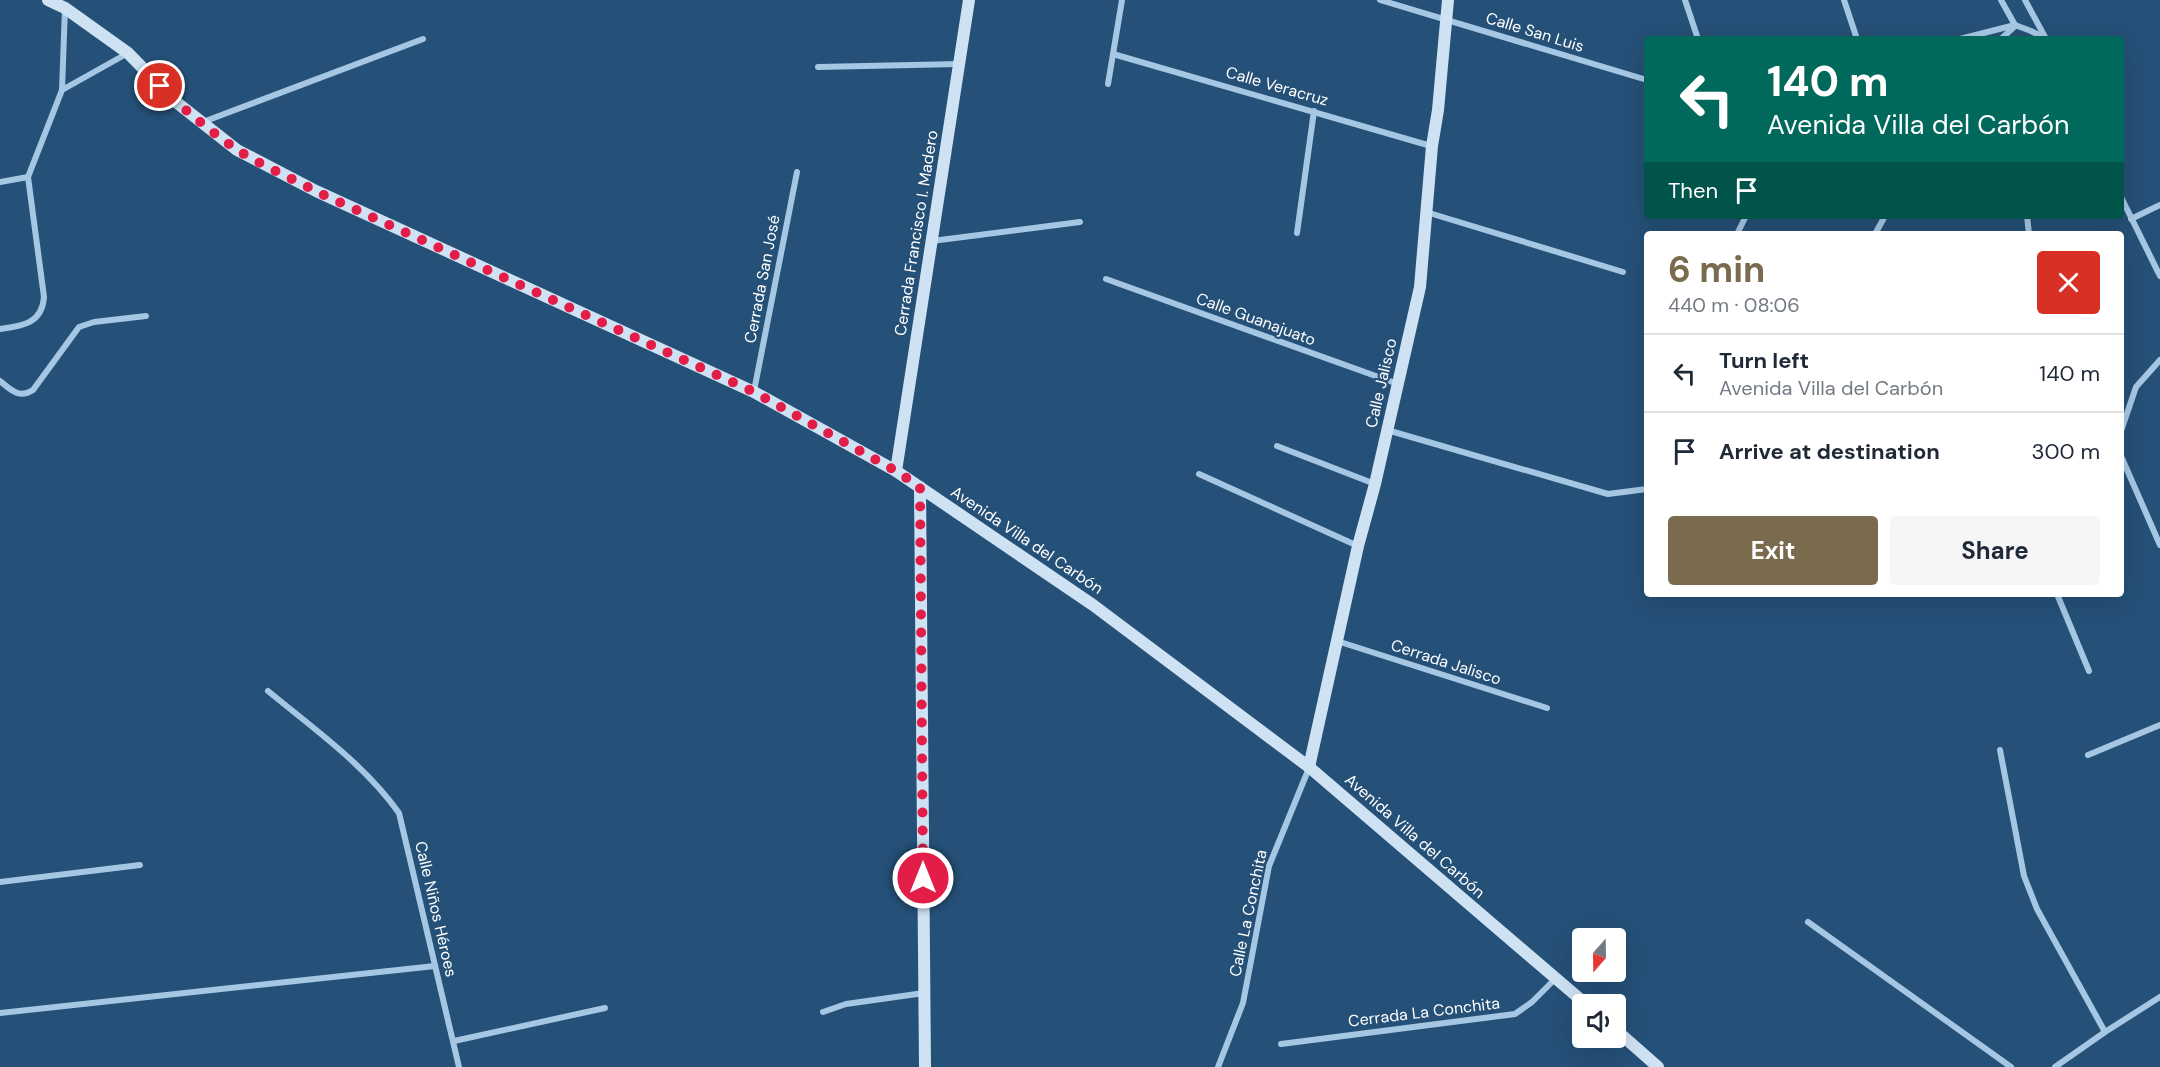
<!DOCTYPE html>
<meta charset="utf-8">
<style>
body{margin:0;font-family:"DM Sans",sans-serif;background:#f6f6f7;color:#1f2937;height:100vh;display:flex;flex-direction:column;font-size:22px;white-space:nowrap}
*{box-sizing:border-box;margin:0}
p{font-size:20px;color:#747a83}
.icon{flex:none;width:33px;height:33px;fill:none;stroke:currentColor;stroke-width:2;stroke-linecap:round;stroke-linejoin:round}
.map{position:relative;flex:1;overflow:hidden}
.drawer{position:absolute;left:1644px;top:231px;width:480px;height:366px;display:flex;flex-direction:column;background:#fff;border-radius:6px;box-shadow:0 6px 24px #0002}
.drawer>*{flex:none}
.top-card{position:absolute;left:1644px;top:36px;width:480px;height:183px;border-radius:6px;box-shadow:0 6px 24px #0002;background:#00695c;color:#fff;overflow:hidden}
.needle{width:39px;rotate:200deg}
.tools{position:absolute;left:1572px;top:928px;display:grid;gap:12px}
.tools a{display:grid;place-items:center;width:54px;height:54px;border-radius:6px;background:#fff;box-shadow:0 6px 24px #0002;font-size:30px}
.pin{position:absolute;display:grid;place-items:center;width:51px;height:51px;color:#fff;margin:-26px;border:3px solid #fff;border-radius:50%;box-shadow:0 2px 6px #0007}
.me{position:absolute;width:66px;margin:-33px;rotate:0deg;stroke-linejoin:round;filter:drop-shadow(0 0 4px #0008)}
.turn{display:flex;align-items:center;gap:21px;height:126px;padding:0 24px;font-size:27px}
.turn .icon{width:78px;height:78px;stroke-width:2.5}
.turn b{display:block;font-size:42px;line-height:51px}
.then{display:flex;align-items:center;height:57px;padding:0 24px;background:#0003;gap:12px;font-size:22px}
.round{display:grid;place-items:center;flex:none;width:63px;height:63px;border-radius:6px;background:#f6f6f7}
.overview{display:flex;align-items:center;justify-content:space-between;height:102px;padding:0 24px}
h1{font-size:36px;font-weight:700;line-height:45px;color:#7b6b4e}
.cta{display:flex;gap:12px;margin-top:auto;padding:12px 24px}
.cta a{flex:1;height:69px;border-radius:6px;background:#7b6b4e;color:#fff;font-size:24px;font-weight:700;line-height:69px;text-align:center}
.cta a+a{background:#f6f6f7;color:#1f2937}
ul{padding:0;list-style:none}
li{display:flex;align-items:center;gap:18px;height:78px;padding:0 24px;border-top:2px solid #e0e1e3}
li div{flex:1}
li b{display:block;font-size:22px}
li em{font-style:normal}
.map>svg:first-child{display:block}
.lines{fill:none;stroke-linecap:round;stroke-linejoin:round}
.street{stroke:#a6c7e3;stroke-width:6}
.secondary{stroke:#cfe2f3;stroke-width:12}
.route{stroke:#e11d48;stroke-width:10;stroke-dasharray:0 18}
.labels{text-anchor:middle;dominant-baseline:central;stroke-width:4.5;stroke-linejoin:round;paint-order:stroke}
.street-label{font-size:16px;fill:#fff;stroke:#255077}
</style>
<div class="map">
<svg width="2160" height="1067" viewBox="0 0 2160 1067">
<rect width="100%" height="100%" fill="#255077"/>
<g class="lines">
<g class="street">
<polyline points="1380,0 1647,80"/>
<polyline points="1685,0 1698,39"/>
<polyline points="1844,0 1857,39"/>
<polyline points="2001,0 2015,25"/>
<polyline points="2025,0 2045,37"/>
<polyline points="1960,39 2015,25 2031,31 2046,39"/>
<polyline points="2001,39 2015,26"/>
<polyline points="1113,54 1431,146"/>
<polyline points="818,67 959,64"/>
<polyline points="1108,84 1122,0"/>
<polyline points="62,90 128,53"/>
<polyline points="203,122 423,39"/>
<polyline points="0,182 28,177"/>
<polyline points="2121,197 2160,276"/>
<polyline points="1426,212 1623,272"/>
<polyline points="2027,216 2029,234"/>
<polyline points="2131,219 2160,205"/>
<polyline points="1297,233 1314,111"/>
<polyline points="1737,234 1746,216"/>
<polyline points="1875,234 1885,216"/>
<polyline points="932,241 1080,222"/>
<polyline points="1106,279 1398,384"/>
<path d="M0 329C22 326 42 324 44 297L28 177 62 90 65 8"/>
<path d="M0 381C11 390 19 399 33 390L79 327 94 322 146 316"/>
<polyline points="754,391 797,172"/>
<polyline points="1387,430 1608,494 1647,489"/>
<polyline points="2121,431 2136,387 2160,360"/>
<polyline points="1277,446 1375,484"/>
<polyline points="2121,456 2160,545"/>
<polyline points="1199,474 1358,546"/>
<polyline points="2057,594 2089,671"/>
<polyline points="1337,641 1547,708"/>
<path d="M268 691C314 729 364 764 399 813L459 1067"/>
<polyline points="2000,750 2024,876 2037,909 2105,1032"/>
<polyline points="2088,755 2160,725"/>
<polyline points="0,882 140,865"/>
<polyline points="1808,922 2011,1067"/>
<polyline points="823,1012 846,1004 924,993"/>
<polyline points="0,1013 435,966"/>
<polyline points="454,1041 605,1008"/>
<polyline points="1281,1044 1515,1014 1532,1002 1556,978"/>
<polyline points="1218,1067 1243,1003 1269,866 1309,768"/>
<polyline points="2055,1067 2105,1032 2160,997"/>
</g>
<g class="secondary">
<polyline points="48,0 65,8 128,53 176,102 237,150 316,191 754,392 896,471 1093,605 1309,767 1587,1005"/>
<polyline points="896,471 969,0"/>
<polyline points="920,487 925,1067"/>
<polyline points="1309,767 1358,546 1375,484 1420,287 1432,146 1438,110 1448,0"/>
<polyline points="1616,1030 1658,1067"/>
</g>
</g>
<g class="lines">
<path class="route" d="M160 86C183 109 209 130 236 149 260 165 290 177 315 191L754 392 896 471 920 487 923 878"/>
</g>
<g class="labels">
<g class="street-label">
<text transform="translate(1535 32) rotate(17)">Calle San Luis</text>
<text transform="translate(1277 86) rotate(16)">Calle Veracruz</text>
<text transform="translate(916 233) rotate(-81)">Cerrada Francisco I. Madero</text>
<text transform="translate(762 279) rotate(-79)">Cerrada San José</text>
<text transform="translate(1256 319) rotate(20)">Calle Guanajuato</text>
<text transform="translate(1381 383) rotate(-77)">Calle Jalisco</text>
<text transform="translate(1027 540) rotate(34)">Avenida Villa del Carbón</text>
<text transform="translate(1446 662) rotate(18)">Cerrada Jalisco</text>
<text transform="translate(1415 836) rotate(41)">Avenida Villa del Carbón</text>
<text transform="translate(436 909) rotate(77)">Calle Niños Héroes</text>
<text transform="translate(1248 913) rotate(-78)">Calle La Conchita</text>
<text transform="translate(1424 1012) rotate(-7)">Cerrada La Conchita</text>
</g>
</g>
</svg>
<div class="tools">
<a><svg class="needle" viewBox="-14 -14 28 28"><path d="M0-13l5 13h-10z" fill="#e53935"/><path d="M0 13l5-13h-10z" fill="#747a83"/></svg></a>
<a><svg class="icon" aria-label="sound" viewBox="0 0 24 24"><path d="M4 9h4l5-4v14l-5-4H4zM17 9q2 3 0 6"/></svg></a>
</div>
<div class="pin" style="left:160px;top:86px;background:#d93025"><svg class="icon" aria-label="arrive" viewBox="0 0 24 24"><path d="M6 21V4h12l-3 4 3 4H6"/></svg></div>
<svg class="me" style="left:923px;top:878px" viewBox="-20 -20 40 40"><circle r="17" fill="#e11d48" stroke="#fff" stroke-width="3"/><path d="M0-11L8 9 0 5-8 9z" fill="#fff"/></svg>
<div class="top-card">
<div class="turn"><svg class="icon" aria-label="left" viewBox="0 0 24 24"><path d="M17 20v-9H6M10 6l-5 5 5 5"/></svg><div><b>140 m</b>Avenida Villa del Carbón</div></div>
<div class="then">Then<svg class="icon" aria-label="arrive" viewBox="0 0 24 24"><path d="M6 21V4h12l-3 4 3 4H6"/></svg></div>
</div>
<section class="drawer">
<div class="overview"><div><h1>6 min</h1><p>440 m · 08:06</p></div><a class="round" style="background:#d93025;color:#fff"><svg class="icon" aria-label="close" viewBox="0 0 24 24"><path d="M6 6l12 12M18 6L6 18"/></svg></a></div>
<ul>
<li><svg class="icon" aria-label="left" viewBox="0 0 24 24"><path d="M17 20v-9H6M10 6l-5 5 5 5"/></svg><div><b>Turn left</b><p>Avenida Villa del Carbón</p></div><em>140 m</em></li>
<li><svg class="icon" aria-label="arrive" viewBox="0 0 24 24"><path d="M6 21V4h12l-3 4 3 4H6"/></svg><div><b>Arrive at destination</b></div><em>300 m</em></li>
</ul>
<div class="cta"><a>Exit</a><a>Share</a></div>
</section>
</div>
